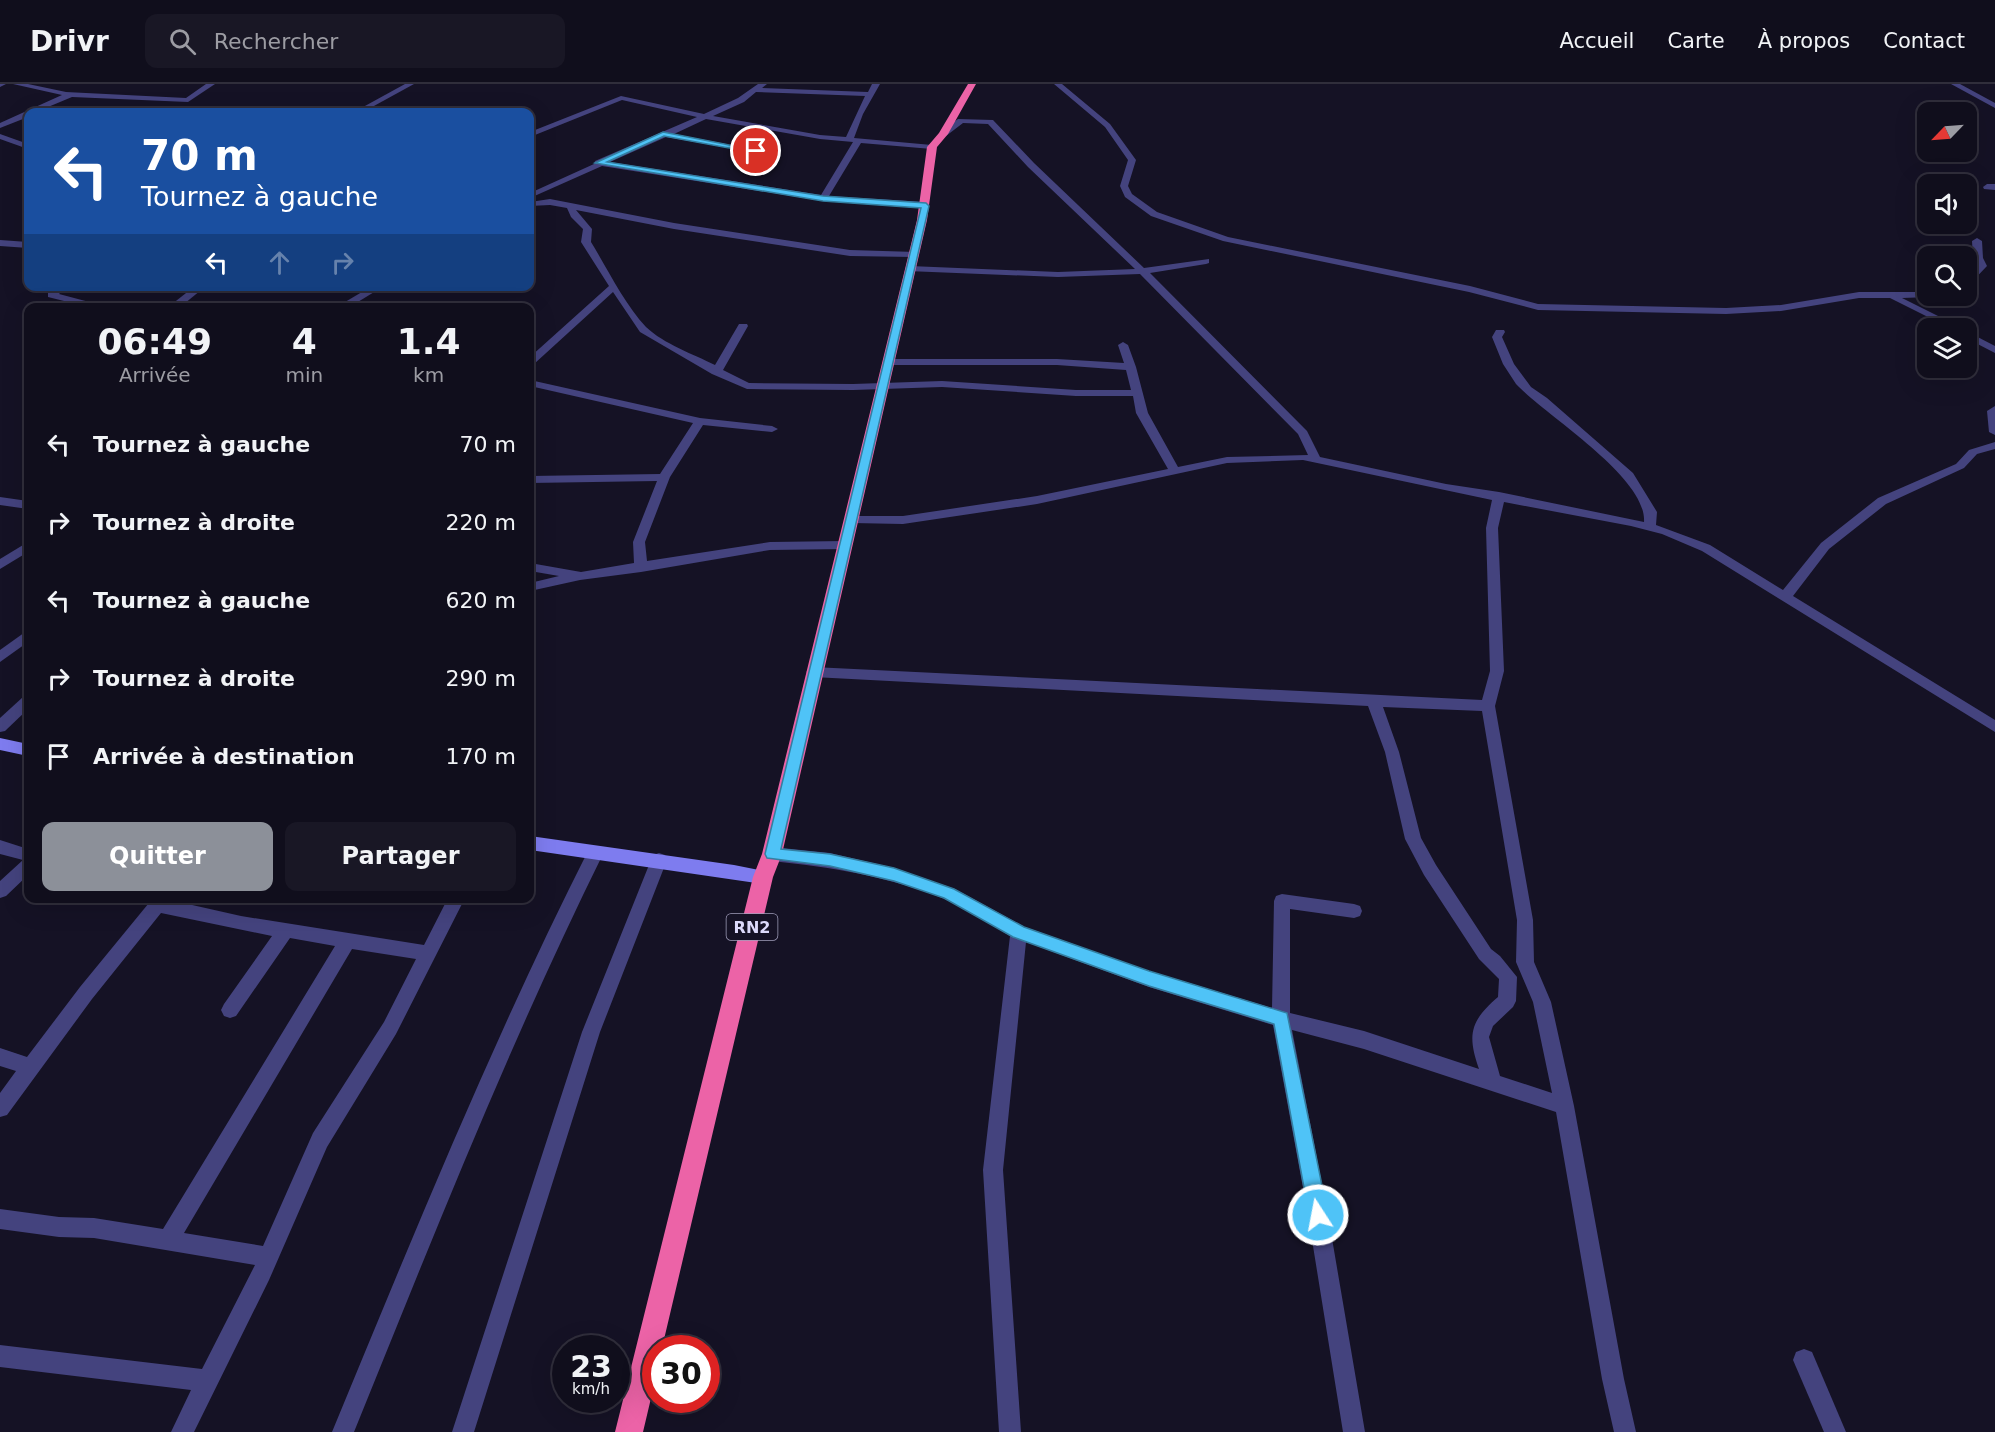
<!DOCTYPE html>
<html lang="fr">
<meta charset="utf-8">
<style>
body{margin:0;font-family:"DejaVu Sans",sans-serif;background:#191725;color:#f1f3f6;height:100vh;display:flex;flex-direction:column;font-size:22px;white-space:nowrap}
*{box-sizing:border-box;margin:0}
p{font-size:20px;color:#9c9ca3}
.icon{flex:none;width:33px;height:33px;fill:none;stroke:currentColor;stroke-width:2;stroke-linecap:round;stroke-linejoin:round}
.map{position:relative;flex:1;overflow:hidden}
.side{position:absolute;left:24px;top:219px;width:510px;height:600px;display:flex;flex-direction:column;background:#100e1c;border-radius:12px;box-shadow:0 6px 24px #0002,0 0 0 2px #302e3b}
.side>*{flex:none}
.top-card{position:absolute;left:24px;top:24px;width:510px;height:183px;border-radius:12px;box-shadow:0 6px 24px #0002,0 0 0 2px #302e3b;background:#1a4fa0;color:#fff;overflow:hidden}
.needle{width:39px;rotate:245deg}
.buttons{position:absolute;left:1917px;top:18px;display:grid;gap:12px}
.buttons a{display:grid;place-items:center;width:60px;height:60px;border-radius:12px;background:#100e1c;box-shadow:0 6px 24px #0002,0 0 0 2px #302e3b;font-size:30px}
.speed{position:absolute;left:552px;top:1251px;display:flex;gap:12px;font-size:30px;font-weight:700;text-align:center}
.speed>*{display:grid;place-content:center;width:78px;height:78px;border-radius:50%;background:#100e1c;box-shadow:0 6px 24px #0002,0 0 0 2px #302e3b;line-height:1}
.speed small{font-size:15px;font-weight:400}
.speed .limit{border:9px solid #d22;background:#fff;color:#111}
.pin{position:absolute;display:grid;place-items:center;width:51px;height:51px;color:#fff;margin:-26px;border:3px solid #fff;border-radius:50%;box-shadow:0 2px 6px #0007}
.me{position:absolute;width:66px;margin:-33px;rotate:349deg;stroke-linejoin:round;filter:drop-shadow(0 0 4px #0008)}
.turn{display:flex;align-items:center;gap:21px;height:126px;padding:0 18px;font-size:27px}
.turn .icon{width:78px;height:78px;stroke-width:2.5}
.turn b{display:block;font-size:42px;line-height:51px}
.lanes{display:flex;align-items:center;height:57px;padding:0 18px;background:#0003;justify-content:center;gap:30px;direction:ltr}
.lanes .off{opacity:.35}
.eta{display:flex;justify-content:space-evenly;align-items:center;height:102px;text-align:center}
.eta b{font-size:36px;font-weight:700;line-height:42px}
.primary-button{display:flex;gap:12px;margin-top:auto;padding:12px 18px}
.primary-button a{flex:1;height:69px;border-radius:12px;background:#8c9099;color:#fff;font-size:24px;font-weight:700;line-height:69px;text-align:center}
.primary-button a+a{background:#191725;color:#f1f3f6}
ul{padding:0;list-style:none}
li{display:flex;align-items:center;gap:18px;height:78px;padding:0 18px}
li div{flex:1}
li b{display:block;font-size:22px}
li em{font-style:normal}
header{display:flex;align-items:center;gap:36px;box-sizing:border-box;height:84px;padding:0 30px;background:#100e1c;border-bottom:2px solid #302e3b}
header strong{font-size:28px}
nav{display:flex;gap:33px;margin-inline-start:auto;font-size:21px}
.search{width:420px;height:54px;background:#191725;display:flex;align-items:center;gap:15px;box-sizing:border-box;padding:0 21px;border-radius:12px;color:#9c9ca3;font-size:22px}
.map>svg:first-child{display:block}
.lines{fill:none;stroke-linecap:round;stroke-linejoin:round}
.street{fill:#44437e;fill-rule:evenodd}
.secondary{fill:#7e7cef;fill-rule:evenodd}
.highway{fill:#ec63a7;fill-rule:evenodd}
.route{fill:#4fc3f7;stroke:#337fa1;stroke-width:1.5}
.labels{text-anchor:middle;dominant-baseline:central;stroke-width:4.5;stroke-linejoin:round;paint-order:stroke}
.shield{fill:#151225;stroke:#a19ebb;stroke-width:1.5}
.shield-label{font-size:16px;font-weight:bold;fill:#dddafb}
</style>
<header>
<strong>Drivr</strong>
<div class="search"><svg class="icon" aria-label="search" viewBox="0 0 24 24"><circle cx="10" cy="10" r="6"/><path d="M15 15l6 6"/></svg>Rechercher</div>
<nav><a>Accueil</a><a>Carte</a><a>À propos</a><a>Contact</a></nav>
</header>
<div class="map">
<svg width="1995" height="1348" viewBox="0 0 1995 1348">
<rect width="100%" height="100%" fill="#151225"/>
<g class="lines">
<g class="street">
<polygon points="0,0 6,0 0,3"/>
<polygon points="13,0 28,0 66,8 186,14 206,0 215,0 188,18 72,13 36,28 28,28 28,33 0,44 0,39 62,11"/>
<polygon points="405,0 414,0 363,28 354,28"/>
<path d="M758 0H767L762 4 868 8 872 0H880L863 30 854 54 932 61 936 63 932 65 861 59 829 112 925 118 928 119V123L823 117 602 82 530 114V109L594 80 595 77 697 33 622 16 530 53V48L621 12 704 30 738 14ZM756 8 865 12 846 53 820 51 713 32 744 18ZM706 35 820 55 853 58 821 111 610 78 666 53 775 72 779 70 674 50Z"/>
<polygon points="1054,0 1062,0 1110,40 1136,76 1128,102 1132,110 1157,128 1228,153 1470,202 1538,220 1726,224 1781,221 1859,208 1928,208 1928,212 1932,212 1931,213 1902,214 1962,244 1950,244 1890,214 1859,214 1781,227 1726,230 1538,226 1469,208 1223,157 1151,132 1125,113 1120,102 1128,76 1105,43"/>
<polygon points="1951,0 1960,0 1995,19 1995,24"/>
<path d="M958 35 993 36 1034 79 1144 184 1209 175V179L1206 180 1150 189 1307 347 1320 373 1446 400 1499 408 1644 438C1647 393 1546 332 1516 300L1503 280 1492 253 1496 246H1504L1505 248 1502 253 1514 280 1531 303 1547 314 1633 389 1657 428 1656 441 1710 461 1783 506 1821 459 1878 414 1956 380 1969 366 1995 358V365L1977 370 1964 384 1886 420 1829 465 1793 512 1995 636V648L1702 467 1662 450 1631 442 1504 418 1498 444 1504 587 1495 622 1533 836 1534 878 1551 918 1574 1022 1624 1295 1636 1348H1614L1602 1295 1556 1028 1364 965 1292 946 1328 1131 1365 1348H1343L1308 1131 1273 941 1149 903 1026 858 1003 1086 1021 1348H999L983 1086 1010 852C988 839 965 824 942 814 887 792 830 783 772 777L766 775 764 770 766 765 772 763 830 769 894 784 955 805 1025 843 1149 887 1272 924 1274 817 1276 812 1282 810 1354 820 1360 822 1362 827 1360 832 1354 834 1290 825V929L1364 947 1479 985C1467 951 1470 937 1498 913L1499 895 1479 875 1424 791 1405 755 1385 668 1368 622 813 593 806 588 813 583 1482 616 1490 587 1486 444 1492 416 1303 376 1227 379 1037 420 903 440 852 439 846 435 848 432H903L1037 412 1168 385 1136 329 1133 312H1076L942 303 853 306 747 305 712 290 640 248 613 208 534 280 530 281V273L609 202 581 158 583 145 571 133 567 124 550 121 530 122V118L550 115 674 139 850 166 916 168V172L913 173 850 172 674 145 576 126 592 145 591 158C607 184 625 221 646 243 664 260 693 270 715 281L739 240H747L748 242 723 286 749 299 853 300 942 297 1076 306H1131L1126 286 1057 281H888L883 278 888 275H1057L1124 279 1118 261 1123 258 1128 261 1136 283 1148 329 1178 383 1227 373 1308 371 1298 350 1140 190 1058 193 907 187V183L910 182 1058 188 1135 185 1028 83 988 40 963 39 946 52H940V48ZM1383 623 1482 627 1517 836 1516 878 1533 918 1552 1009 1500 992 1489 953 1493 942 1513 923 1516 917 1517 893 1500 872 1491 865 1436 781 1421 754 1399 668Z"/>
<polygon points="0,50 28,60 28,65 0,55"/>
<polygon points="1987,100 1995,100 1995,106 1984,105 1983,103"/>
<polygon points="1977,154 1982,157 1983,174 1987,182 1966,204 1966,194 1977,182 1973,174 1972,157"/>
<polygon points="0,156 28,158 28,164 0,162"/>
<polygon points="56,202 67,202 59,210 112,224 92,224 48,213 48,209"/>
<polygon points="195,202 206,202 179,224 167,224"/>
<polygon points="372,202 384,202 348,224 335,224"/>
<polygon points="1966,247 1995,262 1995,269 1966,254"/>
<polygon points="530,296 700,334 772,342 778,345 772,348 703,341 670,393 645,458 647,477 770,458 845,457 851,461 845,465 770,466 641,488 580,496 530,507 530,499 559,492 530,487 530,479 581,488 634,479 633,458 657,397 530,399 530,392 660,390 693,339 530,302"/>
<polygon points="1995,322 1995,351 1989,348 1987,327"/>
<polygon points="0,413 28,417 28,425 0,421"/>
<polygon points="28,458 28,468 0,485 0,475"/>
<polygon points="28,546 28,558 0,578 0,566"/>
<polygon points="28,612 28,625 5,647 0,648 0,634 23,613"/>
<polygon points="0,756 28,765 28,791 6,812 0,814 0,797 23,776 0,770"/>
<path d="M595 763 601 765 603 770C510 958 433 1153 354 1348H332C413 1152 493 955 589 765Z"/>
<polygon points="659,769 665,771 667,776 600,948 474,1348 452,1348 582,948 651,776 653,771"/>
<path d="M153 814H171L170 816 241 832 424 861 448 814H465L396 950 327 1063 269 1196 194 1348H171L191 1306 0 1283V1261L202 1285 255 1181 94 1154 59 1153 0 1145V1125L59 1133 94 1134 163 1145 335 862 290 854 236 932 230 934 224 932 221 926 224 920 272 852 161 829 92 915 7 1031 0 1033V1009L16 987 0 982V964L27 973 80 903ZM352 865 416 875 384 938 313 1049 263 1162 184 1149Z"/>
<polygon points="1804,1265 1812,1268 1846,1348 1824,1348 1793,1276 1796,1268"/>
</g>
<g class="secondary">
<polygon points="0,654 28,660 28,672 0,666"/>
<polygon points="530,752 734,781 769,788 771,793 769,798 763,800 530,766"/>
</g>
<polygon class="highway" points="968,0 976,0 948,50 937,63 927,136 782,770 773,793 662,1264 656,1264 656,1293 643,1348 615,1348 753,793 762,770 917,136 927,63 939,49"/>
</g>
<polygon class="route" points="663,48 760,67 756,69 664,52 607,78 823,112 926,119 929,122 781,765 830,770 894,784 954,805 1024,843 1149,887 1287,929 1328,1131 1325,1138 1318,1140 1312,1138 1309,1131 1274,940 1149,902 1013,853 944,814 894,797 830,782 767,774 765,770 921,124 823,117 595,79"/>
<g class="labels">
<rect class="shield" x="726.5" y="830" width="51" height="26" rx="4.5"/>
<g class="shield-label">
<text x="752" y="843">RN2</text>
</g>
</g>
</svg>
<div class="buttons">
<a><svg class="needle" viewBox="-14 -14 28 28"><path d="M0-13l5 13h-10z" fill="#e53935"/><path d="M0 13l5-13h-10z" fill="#9c9ca3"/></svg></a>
<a><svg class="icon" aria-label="sound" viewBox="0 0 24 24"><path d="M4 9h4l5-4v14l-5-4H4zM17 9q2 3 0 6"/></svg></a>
<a><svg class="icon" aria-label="search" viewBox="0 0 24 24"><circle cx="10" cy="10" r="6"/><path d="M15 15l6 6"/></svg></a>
<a><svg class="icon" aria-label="layers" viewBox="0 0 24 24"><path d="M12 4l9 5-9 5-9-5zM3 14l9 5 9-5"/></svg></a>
</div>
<div class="speed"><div>23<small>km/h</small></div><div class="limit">30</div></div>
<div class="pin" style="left:756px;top:67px;background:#d93025"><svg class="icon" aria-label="arrive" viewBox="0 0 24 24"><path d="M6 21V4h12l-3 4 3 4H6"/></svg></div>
<svg class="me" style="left:1318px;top:1131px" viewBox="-20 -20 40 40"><circle r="17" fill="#4fc3f7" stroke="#fff" stroke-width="3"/><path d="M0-11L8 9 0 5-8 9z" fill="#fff"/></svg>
<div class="top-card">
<div class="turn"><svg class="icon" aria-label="left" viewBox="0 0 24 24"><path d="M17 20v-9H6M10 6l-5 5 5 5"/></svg><div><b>70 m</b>Tournez à gauche</div></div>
<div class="lanes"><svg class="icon" aria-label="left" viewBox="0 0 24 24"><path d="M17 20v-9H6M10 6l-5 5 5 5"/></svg><svg class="icon off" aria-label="ahead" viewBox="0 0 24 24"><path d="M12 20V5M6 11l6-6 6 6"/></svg><svg class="icon off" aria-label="right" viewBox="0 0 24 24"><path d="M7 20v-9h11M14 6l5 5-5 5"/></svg></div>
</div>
<section class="side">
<div class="eta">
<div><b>06:49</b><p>Arrivée</p></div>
<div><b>4</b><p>min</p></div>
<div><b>1.4</b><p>km</p></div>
</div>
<ul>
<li><svg class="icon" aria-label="left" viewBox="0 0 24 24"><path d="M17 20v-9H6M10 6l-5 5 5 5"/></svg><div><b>Tournez à gauche</b></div><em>70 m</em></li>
<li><svg class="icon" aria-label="right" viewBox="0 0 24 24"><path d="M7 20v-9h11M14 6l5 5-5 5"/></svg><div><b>Tournez à droite</b></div><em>220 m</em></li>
<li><svg class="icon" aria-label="left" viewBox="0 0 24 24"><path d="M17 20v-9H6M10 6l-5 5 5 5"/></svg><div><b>Tournez à gauche</b></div><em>620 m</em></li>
<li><svg class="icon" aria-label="right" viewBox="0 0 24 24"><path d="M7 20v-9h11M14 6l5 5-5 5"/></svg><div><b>Tournez à droite</b></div><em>290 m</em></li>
<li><svg class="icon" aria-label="arrive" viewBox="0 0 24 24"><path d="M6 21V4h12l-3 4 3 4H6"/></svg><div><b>Arrivée à destination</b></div><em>170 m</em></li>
</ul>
<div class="primary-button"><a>Quitter</a><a>Partager</a></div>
</section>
</div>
